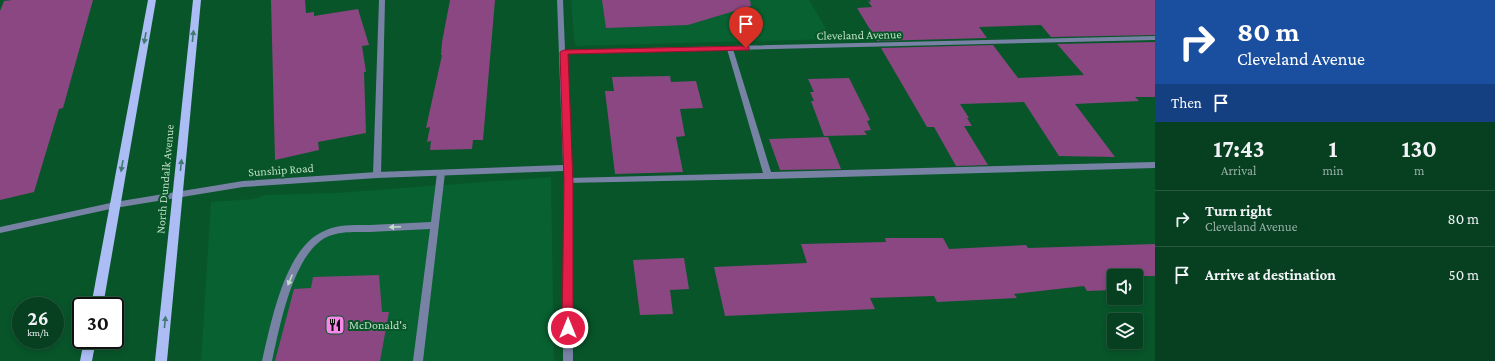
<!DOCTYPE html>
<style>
body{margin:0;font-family:"Crimson Pro",serif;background:#144b2d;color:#f1f3f6;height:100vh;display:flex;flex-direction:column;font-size:15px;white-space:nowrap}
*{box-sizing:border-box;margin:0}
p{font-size:13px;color:#98afa5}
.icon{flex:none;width:22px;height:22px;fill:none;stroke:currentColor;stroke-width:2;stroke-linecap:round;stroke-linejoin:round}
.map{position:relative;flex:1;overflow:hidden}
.panel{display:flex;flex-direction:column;background:#064020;width:340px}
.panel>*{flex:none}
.guide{background:#1a4fa0;color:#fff;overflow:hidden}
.fabs{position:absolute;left:1107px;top:269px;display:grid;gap:8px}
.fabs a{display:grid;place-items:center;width:36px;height:36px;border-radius:4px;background:#064020;box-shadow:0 2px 6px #0003,0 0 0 1px #27593e;font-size:20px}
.speed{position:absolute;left:12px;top:297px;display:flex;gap:8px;font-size:20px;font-weight:700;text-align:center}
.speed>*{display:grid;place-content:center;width:52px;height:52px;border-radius:50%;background:#064020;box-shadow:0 2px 6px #0003,0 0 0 1px #27593e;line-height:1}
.speed small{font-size:10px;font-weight:400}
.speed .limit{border:2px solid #111;border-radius:6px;background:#fff;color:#111}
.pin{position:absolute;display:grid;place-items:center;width:34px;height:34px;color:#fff;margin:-41px -17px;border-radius:50% 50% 50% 0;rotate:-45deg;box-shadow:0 0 4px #0007}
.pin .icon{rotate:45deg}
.me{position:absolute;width:44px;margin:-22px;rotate:0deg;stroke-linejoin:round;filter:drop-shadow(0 0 3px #0008)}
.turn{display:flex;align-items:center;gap:14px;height:84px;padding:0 16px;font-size:18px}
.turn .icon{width:52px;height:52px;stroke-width:2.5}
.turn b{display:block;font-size:28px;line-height:34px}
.then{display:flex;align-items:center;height:38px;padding:0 16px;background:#0003;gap:8px;font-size:15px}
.eta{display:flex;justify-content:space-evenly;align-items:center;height:68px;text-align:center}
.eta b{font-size:24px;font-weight:700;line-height:28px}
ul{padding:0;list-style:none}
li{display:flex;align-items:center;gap:12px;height:56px;padding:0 16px;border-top:1px solid #27593e}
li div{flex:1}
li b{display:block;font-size:15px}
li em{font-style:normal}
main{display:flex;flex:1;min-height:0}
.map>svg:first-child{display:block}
.built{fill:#086131}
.building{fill:#8b4782}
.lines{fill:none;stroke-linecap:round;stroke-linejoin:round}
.lane{fill:#7882a5;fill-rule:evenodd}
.street{fill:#7882a5;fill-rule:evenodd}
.primary{fill:#acbcf5;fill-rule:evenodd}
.oneway{fill:#417971}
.oneway2{fill:#bedfc5}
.route{fill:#e11d48;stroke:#92132f}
.labels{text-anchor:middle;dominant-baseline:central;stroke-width:4;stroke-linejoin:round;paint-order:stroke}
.street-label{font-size:12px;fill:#bedfc5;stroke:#08552a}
.poi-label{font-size:12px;fill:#bedfc5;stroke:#08552a;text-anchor:start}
</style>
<main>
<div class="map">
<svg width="1155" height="361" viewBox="0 0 1155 361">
<rect width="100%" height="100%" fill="#08552a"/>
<g class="built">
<polygon points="571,0 809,0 832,39 575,46"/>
<polygon points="551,177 554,361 201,361 211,202 254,199 265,195 337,193"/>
</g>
<g class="building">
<polygon points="12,0 93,0 63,108 59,109 34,192 0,200 0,11 4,1"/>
<polygon points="271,0 305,0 306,13 314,12 314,16 358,9 369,45 362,46 366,72 364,72 366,133 318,142 319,150 275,160"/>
<polygon points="450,0 495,0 483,140 473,140 472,149 430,150 431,141 427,142 430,127 426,128 442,55 441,55 442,42"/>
<polygon points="602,0 750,0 751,6 688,25 606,28"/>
<polygon points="870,0 1155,0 1155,35 1051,37 1041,25 979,27 987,38 877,41 857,8 872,7 868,1 871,2"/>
<polygon points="1155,42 1155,97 1135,97 1139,101 1075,104 1115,157 1059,156 1024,102 960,104 969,118 967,118 972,126 964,126 988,165 956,166 934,127 927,127 881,48 993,45 1018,78 1084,75 1057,44"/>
<polygon points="670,76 671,82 696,81 703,108 680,109 685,136 676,137 683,172 615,174 605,91 614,91 612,77"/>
<polygon points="849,78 870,120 867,121 871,130 864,131 867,135 824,136 811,101 814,101 810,92 814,92 808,79"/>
<polygon points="828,137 841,169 780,170 769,139"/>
<polygon points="885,238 943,238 949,249 1026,245 1028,248 1155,244 1155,276 1114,276 1114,290 1087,291 1084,286 1014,294 1017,298 937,302 934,296 870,298 875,309 725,316 714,267 807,263 801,244 886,242"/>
<polygon points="684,258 689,289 670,290 673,314 640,315 633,260"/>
<polygon points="379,275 382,312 389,312 380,361 275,361 294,289 311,288 313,277"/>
</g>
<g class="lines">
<g class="lane">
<polygon points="379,0 385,0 381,175 377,178 373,175"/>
<polygon points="730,47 733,49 771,172 1155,162 1155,168 768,179 565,183 564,181 568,178 763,173 727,49"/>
<path d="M441 170 445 173 423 361H413L430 229C409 230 389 231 369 232 356 232 341 231 329 236 293 251 280 326 272 361H262C271 324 284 250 322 232 336 224 354 225 370 225 390 224 411 223 431 222L437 173Z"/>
</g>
<polygon class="street" points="557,0 563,0 565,50 1155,36 1155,40 566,54 572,181 573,361 563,361 564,171 377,178 243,187 115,208 0,233 0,227 115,202 243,181 377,172 563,165"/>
<g class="primary">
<polygon points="148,0 156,0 103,306 91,306"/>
<polygon points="193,0 201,0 167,361 155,361"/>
<polygon points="84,340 96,340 92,361 80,361"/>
</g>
</g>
<defs><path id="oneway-solid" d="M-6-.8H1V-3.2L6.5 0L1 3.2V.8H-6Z"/></defs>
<g class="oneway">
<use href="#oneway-solid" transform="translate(193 36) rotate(-84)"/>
<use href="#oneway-solid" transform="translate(145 38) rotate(100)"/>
<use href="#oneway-solid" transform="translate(181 165) rotate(-84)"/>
<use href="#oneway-solid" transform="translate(122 166) rotate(100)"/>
<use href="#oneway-solid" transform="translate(165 322) rotate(-84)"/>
</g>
<g class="oneway2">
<use href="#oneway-solid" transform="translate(395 227) rotate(177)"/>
<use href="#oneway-solid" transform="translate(290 280) rotate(112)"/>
</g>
<polygon class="route" points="746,46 749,47 749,50 568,54 573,182 573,328 572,332 568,333 564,332 562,328 564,182 560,52 564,50"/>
<defs>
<symbol id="restaurant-square" viewBox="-11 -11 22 22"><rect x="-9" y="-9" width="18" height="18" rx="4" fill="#f888ea" stroke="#08552a"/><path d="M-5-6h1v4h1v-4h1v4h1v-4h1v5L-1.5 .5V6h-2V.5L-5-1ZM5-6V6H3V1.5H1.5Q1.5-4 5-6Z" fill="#111"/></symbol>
</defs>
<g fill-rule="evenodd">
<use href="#restaurant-square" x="324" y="314" width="22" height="22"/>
</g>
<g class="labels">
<g class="street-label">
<text transform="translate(859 35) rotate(-1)">Cleveland Avenue</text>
<text transform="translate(281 170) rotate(-4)">Sunship Road</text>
<text transform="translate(165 179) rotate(-85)">North Dundalk Avenue</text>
</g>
<g class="poi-label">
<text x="349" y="325">McDonald's</text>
</g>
</g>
</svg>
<div class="fabs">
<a><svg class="icon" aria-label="sound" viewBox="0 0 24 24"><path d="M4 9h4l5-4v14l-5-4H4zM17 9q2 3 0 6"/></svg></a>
<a><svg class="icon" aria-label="layers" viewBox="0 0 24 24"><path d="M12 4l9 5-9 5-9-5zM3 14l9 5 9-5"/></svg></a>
</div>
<div class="speed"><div>26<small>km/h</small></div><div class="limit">30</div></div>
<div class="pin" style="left:746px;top:48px;background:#d93025"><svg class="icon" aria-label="arrive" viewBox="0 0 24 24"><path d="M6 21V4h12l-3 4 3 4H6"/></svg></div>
<svg class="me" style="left:568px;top:328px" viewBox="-20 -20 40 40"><circle r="17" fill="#e11d48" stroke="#fff" stroke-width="3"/><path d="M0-11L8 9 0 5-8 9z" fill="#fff"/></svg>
</div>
<section class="panel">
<div class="guide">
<div class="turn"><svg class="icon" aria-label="right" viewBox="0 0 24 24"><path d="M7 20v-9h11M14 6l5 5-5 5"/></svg><div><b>80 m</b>Cleveland Avenue</div></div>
<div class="then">Then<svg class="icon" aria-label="arrive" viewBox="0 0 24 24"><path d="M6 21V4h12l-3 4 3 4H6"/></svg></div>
</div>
<div class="eta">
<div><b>17:43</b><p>Arrival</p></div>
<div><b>1</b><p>min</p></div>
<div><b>130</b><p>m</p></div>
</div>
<ul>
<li><svg class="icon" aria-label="right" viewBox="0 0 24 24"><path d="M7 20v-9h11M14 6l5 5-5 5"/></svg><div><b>Turn right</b><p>Cleveland Avenue</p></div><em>80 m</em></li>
<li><svg class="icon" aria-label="arrive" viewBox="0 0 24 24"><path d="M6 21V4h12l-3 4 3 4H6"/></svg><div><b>Arrive at destination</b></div><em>50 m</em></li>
</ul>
</section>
</main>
